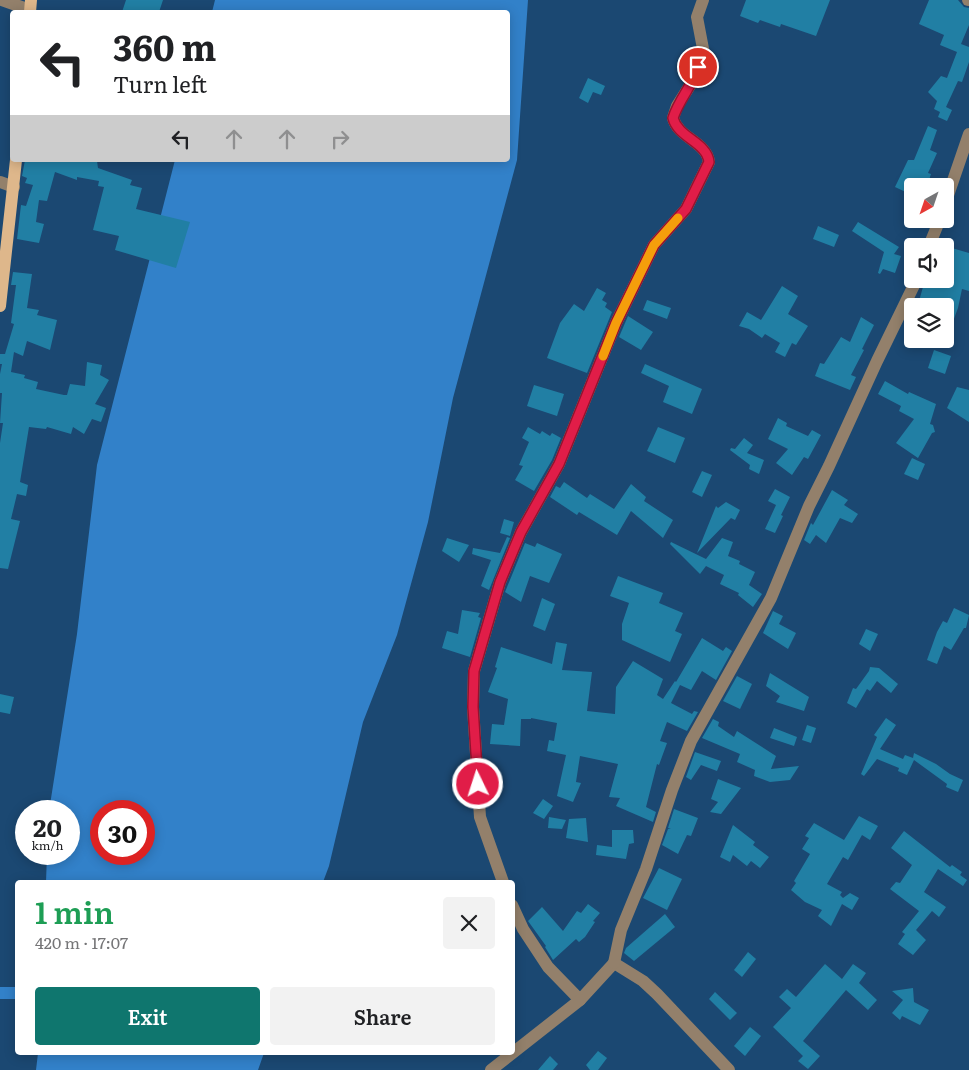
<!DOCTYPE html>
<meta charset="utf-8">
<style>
body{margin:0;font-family:Literata,serif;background:#f2f2f2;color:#202124;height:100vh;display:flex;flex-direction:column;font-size:19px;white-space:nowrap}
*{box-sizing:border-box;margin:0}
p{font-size:16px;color:#757577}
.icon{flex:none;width:28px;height:28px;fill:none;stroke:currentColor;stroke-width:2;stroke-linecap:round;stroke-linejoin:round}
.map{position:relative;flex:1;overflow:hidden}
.sheet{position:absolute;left:15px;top:880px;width:500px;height:175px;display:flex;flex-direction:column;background:#fff;border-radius:5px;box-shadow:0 2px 12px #0003}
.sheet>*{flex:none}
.top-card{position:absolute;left:10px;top:10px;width:500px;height:152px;border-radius:5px;box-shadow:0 2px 12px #0003;background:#fff;color:#202124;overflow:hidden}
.needle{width:32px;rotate:220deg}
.tools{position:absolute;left:904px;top:178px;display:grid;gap:10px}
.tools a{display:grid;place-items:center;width:50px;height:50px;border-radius:5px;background:#fff;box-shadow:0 2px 12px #0003;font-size:25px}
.speed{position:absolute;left:15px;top:800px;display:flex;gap:10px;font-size:25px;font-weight:700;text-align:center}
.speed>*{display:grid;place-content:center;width:65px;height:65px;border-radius:50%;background:#fff;box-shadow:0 2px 12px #0003;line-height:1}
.speed small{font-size:12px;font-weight:400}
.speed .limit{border:8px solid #d22;background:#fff;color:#111}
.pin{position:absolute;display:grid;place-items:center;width:42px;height:42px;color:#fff;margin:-21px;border:2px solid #fff;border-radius:50%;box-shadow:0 1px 5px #0007}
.me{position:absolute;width:55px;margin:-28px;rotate:356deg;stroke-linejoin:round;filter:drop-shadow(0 0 4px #0008)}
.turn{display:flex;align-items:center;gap:18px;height:105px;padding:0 20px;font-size:22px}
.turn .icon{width:65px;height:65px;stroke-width:2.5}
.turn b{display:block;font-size:35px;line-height:42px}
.lanes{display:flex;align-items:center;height:48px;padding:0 20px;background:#0003;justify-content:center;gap:25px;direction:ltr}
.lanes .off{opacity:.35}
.round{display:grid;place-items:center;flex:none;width:52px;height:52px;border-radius:5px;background:#f2f2f2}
.head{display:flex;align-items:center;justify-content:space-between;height:85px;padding:0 20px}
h1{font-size:30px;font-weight:600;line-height:38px;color:#1e9e55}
.cta{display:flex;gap:10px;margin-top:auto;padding:10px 20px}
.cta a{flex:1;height:58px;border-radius:5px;background:#0f766e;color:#fff;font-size:20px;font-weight:600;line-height:58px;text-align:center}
.cta a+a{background:#f2f2f2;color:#202124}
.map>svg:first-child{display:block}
.water{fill:#3281c9;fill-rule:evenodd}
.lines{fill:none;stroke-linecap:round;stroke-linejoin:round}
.canal{stroke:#3281c9;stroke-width:12}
.building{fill:#217fa4}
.minor{stroke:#93806b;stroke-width:12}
.major{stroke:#deb78b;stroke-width:12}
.route-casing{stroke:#92132f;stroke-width:12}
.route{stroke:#e11d48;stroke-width:9}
.slow{stroke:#f59e0b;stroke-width:9}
</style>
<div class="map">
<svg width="969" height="1070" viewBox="0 0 969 1070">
<rect width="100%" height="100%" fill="#1b4872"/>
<g class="water">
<path d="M215 0H528L517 160 453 398 428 522 397 635 363 722 329 866 323 882H46L47 854H69V811H49L77 634 97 465 175 160H508V12H212ZM101 811H144V854H101Z"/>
<polygon points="38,1053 38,1052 264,1053 258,1070 36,1070"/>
</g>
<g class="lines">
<polyline class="canal" points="0,993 18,993"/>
</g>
<g class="building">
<polygon points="126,0 163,0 159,12 122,12"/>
<polygon points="746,0 830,0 816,36 781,24 780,27 760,20 758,23 740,16"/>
<polygon points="929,0 958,0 964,7 969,8 969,25 961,44 969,47 969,62 962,82 958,81 946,107 952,110 947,121 938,117 940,112 934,109 937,101 928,92 941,76 947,78 957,52 940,45 944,35 919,24"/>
<polygon points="588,78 605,86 601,95 593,92 588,103 579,98"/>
<polygon points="928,126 937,130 930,150 937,153 928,173 931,174 927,186 912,181 912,195 895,187 908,160 914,160"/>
<polygon points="25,160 97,161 98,168 132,180 130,185 142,188 136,209 190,222 176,268 115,250 119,236 93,230 104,187 98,186 99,181 77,177 77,180 55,172 47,201 39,200 36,222 44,224 39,243 17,239 21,205 26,206 33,185 25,183 27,178 22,176"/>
<polygon points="858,222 899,247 894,254 901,256 895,273 883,269 880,274 878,273 884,252 852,231"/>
<polygon points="818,226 839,235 834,247 813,239"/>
<polygon points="945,246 969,253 969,291 962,289 958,308 946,340 945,306 919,301 925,280 945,285"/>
<polygon points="13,272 32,274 27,308 39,310 37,315 57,320 50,350 27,341 23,356 14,352 11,372 25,375 24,378 38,382 36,389 64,395 67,395 70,384 85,386 87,362 102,365 100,375 109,380 95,404 106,408 101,422 92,419 84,434 73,427 71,434 47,427 46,429 29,427 20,482 28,485 26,496 17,494 11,519 20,521 8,569 0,568 0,443 3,423 0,423 2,393 0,393 0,374 2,364 0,364 0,354 5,354 14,324 11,323 16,285 11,285"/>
<polygon points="782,286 798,296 788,314 808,326 796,345 792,343 785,357 775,352 780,343 765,334 762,338 749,329 739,326 747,312 761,320"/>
<polygon points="597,288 606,293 602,300 607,303 605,307 612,312 587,373 547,358 560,323 574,304 584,311"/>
<polygon points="647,300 671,308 667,319 643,310"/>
<polygon points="628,316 653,332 641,350 619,337"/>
<polygon points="861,317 874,325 862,349 864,350 851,375 856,377 850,390 815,376 820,363 824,364 841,337 850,342"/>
<polygon points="934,350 951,356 945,374 928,368"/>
<polygon points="645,364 702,389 692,414 663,402 669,386 641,373"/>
<polygon points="885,381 908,394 909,392 936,404 930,424 933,425 935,432 932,433 918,458 896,443 914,419 899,411 901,406 878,394"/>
<polygon points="534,385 564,394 557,416 527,406"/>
<polygon points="957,387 969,390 969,422 947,408"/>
<polygon points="778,418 787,423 786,426 808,436 812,430 821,435 808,459 804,457 792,475 776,463 788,449 768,439"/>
<polygon points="528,427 540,434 542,431 550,436 552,433 561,438 552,460 534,491 515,480 523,466 519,465 529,442 522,438"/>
<polygon points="658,427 685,438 675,463 647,451"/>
<polygon points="744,438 753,445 747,453 764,460 759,474 749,469 750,465 730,450 731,448 735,449"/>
<polygon points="912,458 925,464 918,480 904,474"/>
<polygon points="702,471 712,475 702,497 692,492"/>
<polygon points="564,482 587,498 590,494 614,509 631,484 646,497 644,501 673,520 663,538 631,511 617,535 579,512 577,515 550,497 556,486 560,488"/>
<polygon points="775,489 790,497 781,515 783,516 775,533 765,529 776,505 768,501"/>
<polygon points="832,490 848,500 844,505 858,514 852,523 840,518 826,543 816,535 810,544 804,540 811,523 813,525"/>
<polygon points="726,502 740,510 735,520 731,518 697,553 716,506 718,508"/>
<polygon points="504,519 514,522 510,536 500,533"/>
<polygon points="507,537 510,538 489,590 481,586 491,560 472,554 473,548 500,553"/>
<polygon points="447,538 469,545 459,562 442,551"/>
<polygon points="722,538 733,542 728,556 740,561 739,564 755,572 749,585 762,594 753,607 738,595 739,593 720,584 724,575 706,566 700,574 670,544 671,542 706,559"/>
<polygon points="525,543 535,547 537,543 562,554 549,583 530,576 521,602 505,592"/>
<polygon points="618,576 663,593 659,603 683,613 675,631 682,634 670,662 622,640 622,624 629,603 610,596"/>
<polygon points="542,598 555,604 545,631 533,626"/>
<polygon points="954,608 969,615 966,628 964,628 951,650 944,646 937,664 927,660 937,632 943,621 947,623"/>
<polygon points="462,610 480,613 478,617 481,618 470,657 442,648 447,631 458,634"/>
<polygon points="773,611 783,616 779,624 796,633 788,649 763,633"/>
<polygon points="866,629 878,634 870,651 859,644"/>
<polygon points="702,638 723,651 726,647 732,651 716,680 702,671 691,690 680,685 671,703 692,714 694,711 698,712 687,731 667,722 660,741 667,743 659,765 657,764 646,807 656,812 653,822 616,806 620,798 609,797 618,764 580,756 576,782 581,783 573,802 557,796 566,755 547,751 549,740 554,741 557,723 531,718 531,719 521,719 520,746 490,744 492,724 504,725 508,699 488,692 497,668 495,667 501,647 552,664 556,642 567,644 562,670 592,672 587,711 615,714 616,687 633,661 663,679 657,695 663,699 675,681 676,682"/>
<polygon points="870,667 879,668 898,684 891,693 877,681 870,691 867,689 856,708 847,703 853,688 856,689 869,671"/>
<polygon points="770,673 809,697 804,711 776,702 780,696 766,686"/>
<polygon points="737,676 752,684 740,709 723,701"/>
<polygon points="0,694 14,697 10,714 0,712"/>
<polygon points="886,718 896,725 880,749 903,759 905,755 913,758 914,753 936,764 950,774 963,780 958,792 946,787 947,784 914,760 907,775 898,771 899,768 877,759 864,776 861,774 877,737 874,735"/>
<polygon points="713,719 719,722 718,726 734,737 737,731 776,756 771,769 799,766 790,780 770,782 754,776 755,770 737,762 740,754 702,738"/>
<polygon points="807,725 816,728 811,743 802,740"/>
<polygon points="774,728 797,737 794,746 770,738"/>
<polygon points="695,752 721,761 717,771 701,765 691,780 686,777"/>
<polygon points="718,779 741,788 721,814 710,812 718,802 711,799"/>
<polygon points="543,799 553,806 544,819 533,813"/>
<polygon points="674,809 698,818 691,836 687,835 678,854 662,845 668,829 671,829 668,828"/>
<polygon points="859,816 878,826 870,840 862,835 848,860 843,857 827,884 842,892 840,895 843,898 850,893 859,898 852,910 842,904 831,926 818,916 822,910 805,902 791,890 796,883 794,881 810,854 802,849 809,838 805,836 814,823 844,840"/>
<polygon points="549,817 566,820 562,829 548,828"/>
<polygon points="586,818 588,842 566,838 569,819"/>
<polygon points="733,825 755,842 753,845 769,857 760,868 751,861 747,866 733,855 730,862 720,857"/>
<polygon points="612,830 633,830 634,843 629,844 626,859 596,855 597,845 612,847"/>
<polygon points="904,831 950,867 952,865 962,872 960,875 967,880 963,886 938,869 924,892 946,907 939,917 932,911 916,930 926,940 913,955 898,944 905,934 902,932 919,911 890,889 896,882 900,883 912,865 891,848"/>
<polygon points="659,868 682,879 667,910 643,898"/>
<polygon points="588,904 600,913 593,921 595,922 585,937 579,942 576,939 553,960 545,947 546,946 528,921 542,907 563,931 577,911 581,913"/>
<polygon points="665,914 675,927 634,961 624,953 626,948"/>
<polygon points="748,952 756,959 742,977 734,970"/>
<polygon points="825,964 842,979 853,964 866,973 859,983 877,1000 868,1010 846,990 803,1041 820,1056 808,1069 798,1061 803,1056 773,1027 791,1008 779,997 787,989 796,997"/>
<polygon points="913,988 914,1002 929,1010 920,1025 902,1016 900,1020 892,1013 903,1000 892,991"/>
<polygon points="715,992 737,1013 730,1020 709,999"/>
<polygon points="750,1027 761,1036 745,1056 734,1046"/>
<polygon points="598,1051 607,1058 598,1070 590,1070 586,1065"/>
<polygon points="550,1056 558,1064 553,1070 538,1070"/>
</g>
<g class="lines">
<g class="minor">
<polyline points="2,0 30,10"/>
<polyline points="968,0 969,0"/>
<polyline points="0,182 14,187"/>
<polyline points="945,204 969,134"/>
<polyline points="929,246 940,219"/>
<path d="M503 882 480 817 473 707 474 671 500 582 521 532 559 464 616 323 654 245 686 209 709 162C707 142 678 138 673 118L677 106 696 76 704 54 697 17 703 0"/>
<polyline points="512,905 523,929 548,967 580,1000 614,963 643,981 657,994 729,1070"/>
<polyline points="614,963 621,930 646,869 672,790 691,741 771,598 809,506 829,466 877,361 917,279"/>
<polyline points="491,1070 580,1000"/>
</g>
<g class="major">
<polyline points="30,12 31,0"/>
<polyline points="0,306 16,160"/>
</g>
</g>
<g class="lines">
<defs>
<path id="route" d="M478 784 473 707 474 671 500 582 521 532 559 464 616 323 654 245 686 209 709 162C707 142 678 138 673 118 679 99 693 85 698 67"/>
</defs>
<use href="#route" class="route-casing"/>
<use href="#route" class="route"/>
<polyline class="slow" points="603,356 616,323 654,245 678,218"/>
</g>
</svg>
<div class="tools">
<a><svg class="needle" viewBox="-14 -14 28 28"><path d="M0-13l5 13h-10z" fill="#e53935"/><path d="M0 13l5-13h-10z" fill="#757577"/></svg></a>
<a><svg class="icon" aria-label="sound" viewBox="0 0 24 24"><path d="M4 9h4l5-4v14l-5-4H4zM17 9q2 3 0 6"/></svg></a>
<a><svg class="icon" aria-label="layers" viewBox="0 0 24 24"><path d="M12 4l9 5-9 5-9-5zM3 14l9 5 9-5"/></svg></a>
</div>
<div class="speed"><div>20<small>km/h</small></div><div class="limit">30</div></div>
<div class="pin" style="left:698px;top:67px;background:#d93025"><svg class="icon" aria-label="arrive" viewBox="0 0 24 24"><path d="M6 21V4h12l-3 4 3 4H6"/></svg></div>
<svg class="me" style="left:478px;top:784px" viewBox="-20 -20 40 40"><circle r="17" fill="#e11d48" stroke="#fff" stroke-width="3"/><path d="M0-11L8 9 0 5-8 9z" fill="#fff"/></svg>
<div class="top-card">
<div class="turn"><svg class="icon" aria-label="left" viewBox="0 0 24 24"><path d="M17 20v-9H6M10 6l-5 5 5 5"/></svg><div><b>360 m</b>Turn left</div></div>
<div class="lanes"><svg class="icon" aria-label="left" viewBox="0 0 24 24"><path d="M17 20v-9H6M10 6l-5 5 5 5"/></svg><svg class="icon off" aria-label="ahead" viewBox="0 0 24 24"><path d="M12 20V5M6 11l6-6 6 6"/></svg><svg class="icon off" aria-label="ahead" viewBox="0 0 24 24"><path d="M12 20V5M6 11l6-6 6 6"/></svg><svg class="icon off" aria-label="right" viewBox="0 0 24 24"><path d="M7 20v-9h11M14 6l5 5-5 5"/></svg></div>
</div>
<section class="sheet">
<div class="head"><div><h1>1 min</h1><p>420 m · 17:07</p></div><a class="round"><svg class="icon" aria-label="close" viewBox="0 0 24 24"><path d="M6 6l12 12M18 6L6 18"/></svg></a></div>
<div class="cta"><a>Exit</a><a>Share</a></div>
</section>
</div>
